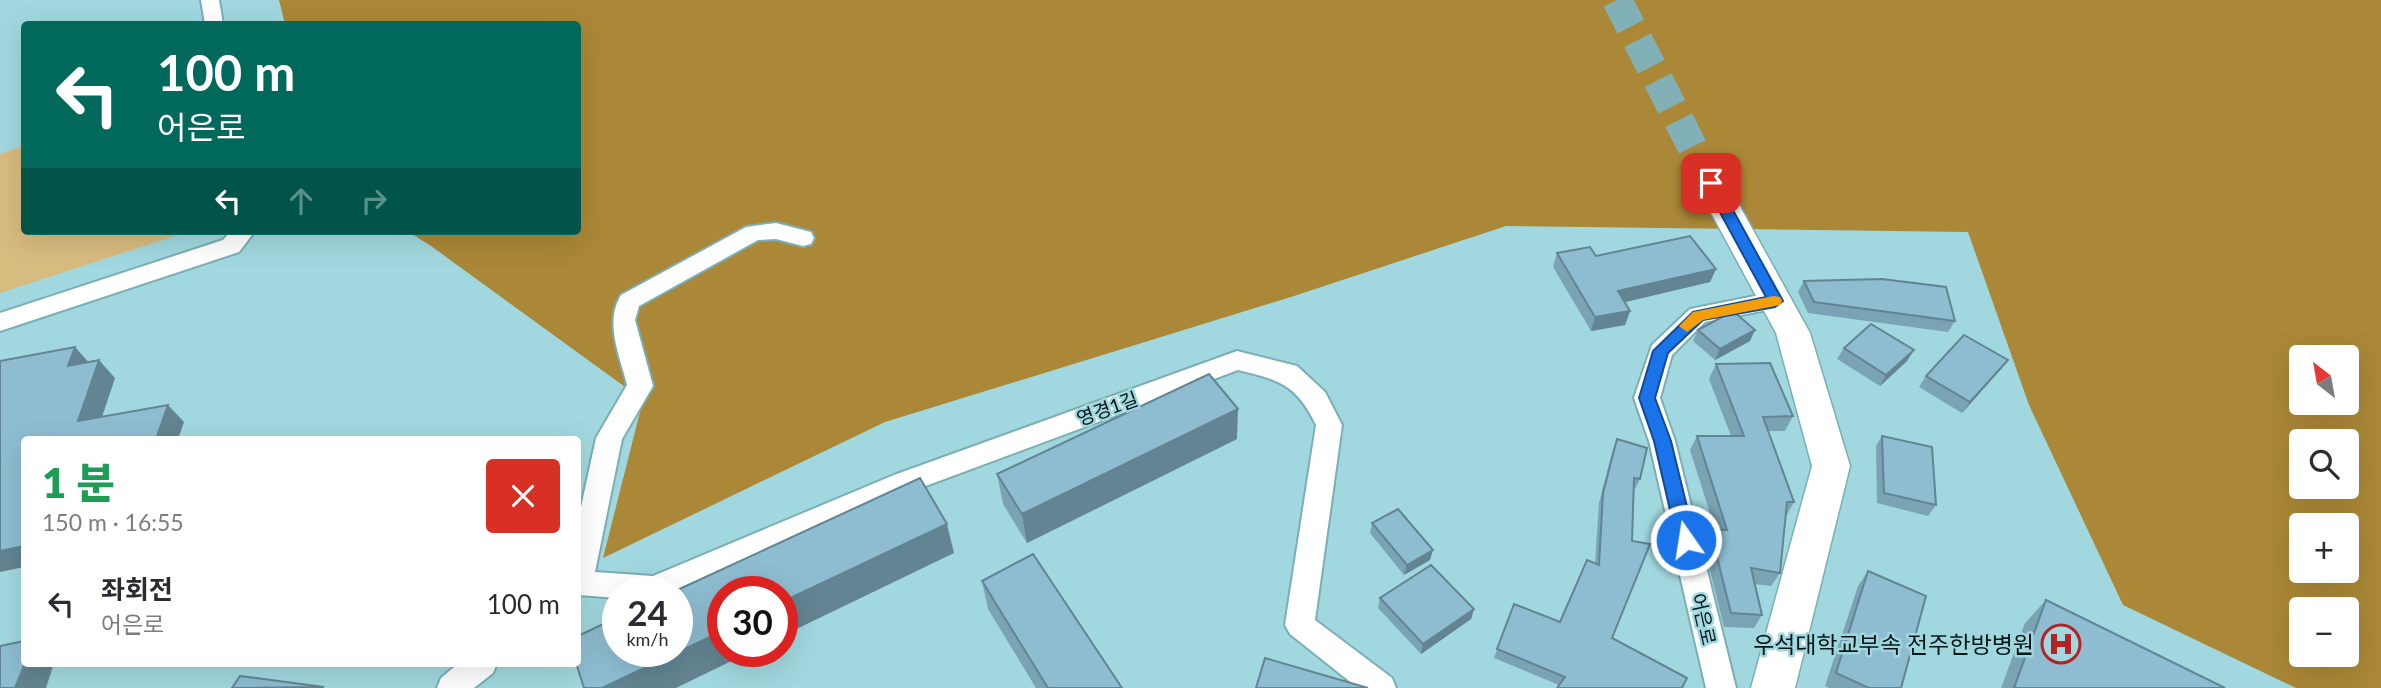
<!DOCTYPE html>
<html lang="ko">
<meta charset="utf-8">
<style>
body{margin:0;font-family:Lato,"Noto Sans KR",sans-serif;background:#f7f7f7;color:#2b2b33;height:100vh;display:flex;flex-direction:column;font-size:26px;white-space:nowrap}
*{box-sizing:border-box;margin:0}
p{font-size:23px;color:#7c7c81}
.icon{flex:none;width:38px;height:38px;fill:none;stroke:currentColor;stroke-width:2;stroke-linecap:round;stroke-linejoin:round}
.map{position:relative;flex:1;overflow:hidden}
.side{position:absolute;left:21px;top:436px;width:560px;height:231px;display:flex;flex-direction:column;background:#fff;border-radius:7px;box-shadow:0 7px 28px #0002}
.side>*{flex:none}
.guide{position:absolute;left:21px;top:21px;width:560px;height:214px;border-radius:7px;box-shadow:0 7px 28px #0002;background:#00695c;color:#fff;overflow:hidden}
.needle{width:46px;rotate:329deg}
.controls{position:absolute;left:2289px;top:345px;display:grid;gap:14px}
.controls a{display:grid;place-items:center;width:70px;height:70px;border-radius:7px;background:#fff;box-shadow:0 7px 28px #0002;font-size:35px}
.speed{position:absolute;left:602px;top:576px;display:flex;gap:14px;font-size:35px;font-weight:700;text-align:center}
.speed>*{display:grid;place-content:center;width:91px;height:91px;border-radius:50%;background:#fff;box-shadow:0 7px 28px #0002;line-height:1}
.speed small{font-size:18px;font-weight:400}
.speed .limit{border:10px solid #d22;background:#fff;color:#111}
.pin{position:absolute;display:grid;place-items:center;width:60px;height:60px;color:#fff;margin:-30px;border-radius:14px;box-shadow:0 4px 10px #0006}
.me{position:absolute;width:77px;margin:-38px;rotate:347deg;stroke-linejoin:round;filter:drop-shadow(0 0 5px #0008)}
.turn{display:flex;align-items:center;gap:24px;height:147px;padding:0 21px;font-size:32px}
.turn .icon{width:91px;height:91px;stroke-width:2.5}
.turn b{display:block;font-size:49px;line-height:60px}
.lanes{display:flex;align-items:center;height:66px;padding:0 21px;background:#0003;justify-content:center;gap:35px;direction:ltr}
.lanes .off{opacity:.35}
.round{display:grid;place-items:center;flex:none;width:74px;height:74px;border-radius:7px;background:#f7f7f7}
.summary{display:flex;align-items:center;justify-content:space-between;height:119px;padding:0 21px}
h1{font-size:42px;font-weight:800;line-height:52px;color:#1e9e55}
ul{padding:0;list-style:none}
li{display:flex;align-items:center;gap:21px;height:98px;padding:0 21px}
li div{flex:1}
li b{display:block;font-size:26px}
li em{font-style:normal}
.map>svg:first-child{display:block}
.green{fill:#d8bb7f}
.forest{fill:#ab8837;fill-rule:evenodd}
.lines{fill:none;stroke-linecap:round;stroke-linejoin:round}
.secondary-tunnel{stroke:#81b1b7;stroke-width:30;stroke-dasharray:30 15;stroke-linecap:butt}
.street-casing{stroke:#79afb5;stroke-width:4}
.secondary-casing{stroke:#79afb5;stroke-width:3}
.street{fill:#fff;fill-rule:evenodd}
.secondary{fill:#fff;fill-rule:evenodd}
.wall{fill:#7aa3b4}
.shaded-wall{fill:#638492}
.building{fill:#8ebdd1;stroke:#638492;stroke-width:2}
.route{fill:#1a73e8;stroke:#114b97;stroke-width:2}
.slow{fill:#f59e0b}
.labels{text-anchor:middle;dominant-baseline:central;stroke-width:5;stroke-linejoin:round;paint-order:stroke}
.street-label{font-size:19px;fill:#021618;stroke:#a1d8df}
.near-poi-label{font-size:23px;fill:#021618;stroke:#a1d8df;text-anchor:end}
</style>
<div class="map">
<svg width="2381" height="688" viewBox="0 0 2381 688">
<rect width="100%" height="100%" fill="#a1d8df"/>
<polygon class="green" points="24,146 24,231 181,231 181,234 0,293 0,154"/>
<path class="forest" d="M279 0H2381V688H2296L2123 605 2029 405 1968 232 1506 226 1294 296 885 422 603 558 643 400 431 246 407 231H578V24H285ZM2301 357H2347V402H2301ZM2301 441H2347V486H2301ZM2301 525H2347V570H2301ZM2301 609H2347V654H2301Z"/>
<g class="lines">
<polyline class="secondary-tunnel" points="1617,0 1711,183"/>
<defs>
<g id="street">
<polygon points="201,0 219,0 223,24 205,24"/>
<path d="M776 223 811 232 814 238 811 244 803 246 776 239 758 240 639 306 635 320 653 386 622 439 595 572 653 576 894 475 1237 351 1297 366 1325 392 1342 425 1315 620 1392 678 1396 688H1358L1290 634 1285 625 1316 425C1296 384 1279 380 1238 370L912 491 676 592H618V598L578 595V521L596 438 627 385C620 356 604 323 621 295L746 227Z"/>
<polygon points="231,231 255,231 239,252 0,331 0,313 223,240"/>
<polygon points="1775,292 1783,295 1787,301 1783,307 1705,322 1672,355 1660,398 1675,441 1736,688 1706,688 1649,441 1634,398 1652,345 1690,309"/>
<polygon points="459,663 497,663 493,673 474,688 437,688 441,678"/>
</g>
<polygon id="secondary" points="1711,173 1722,176 1727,183 1810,333 1850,466 1795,688 1751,688 1812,466 1776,333 1695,183 1700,176"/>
</defs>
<use href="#street" class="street-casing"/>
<use href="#secondary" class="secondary-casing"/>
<use href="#street" class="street"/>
<use href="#secondary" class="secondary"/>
</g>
<g class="wall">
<polygon points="1557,253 1596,256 1716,269 1710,282 1624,302 1630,311 1625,325 1591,331 1553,267"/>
<polygon points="1804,281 1955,321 1948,332 1808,313 1798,292"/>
<polygon points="1698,330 1750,341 1715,360 1693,341"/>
<polygon points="1844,348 1907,361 1880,386 1837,359"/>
<polygon points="2008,360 2000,370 1962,413 1919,387 1926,376"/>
<polygon points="1716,364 1793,416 1785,431 1768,431 1794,502 1786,516 1780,573 1771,586 1754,584 1762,615 1754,628 1724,627 1703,542 1710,529 1715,529 1690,450 1697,436 1731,436 1709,379"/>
<polygon points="1882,436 1936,505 1928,516 1877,503 1876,446"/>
<polygon points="1237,439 1027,543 1003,504 997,474"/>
<polygon points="1617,439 1640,479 1635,489 1634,489 1612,638 1559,685 1494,658 1514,604 1560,622 1595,564 1599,503 1613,449"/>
<polygon points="1372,523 1430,560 1404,575 1370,533"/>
<polygon points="1868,571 1901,688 1829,688 1825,686 1858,586"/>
<polygon points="982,581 1122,688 1036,688 988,609"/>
<polygon points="1380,598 1474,609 1471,619 1421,654 1378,608"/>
<polygon points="2046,600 2225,688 2001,688 2025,623"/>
</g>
<g class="shaded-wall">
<polygon points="1716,269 1710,282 1613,305 1618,291"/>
<polygon points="1630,311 1625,325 1591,331 1595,317"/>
<polygon points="1755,330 1750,341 1715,360 1720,349"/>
<polygon points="75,347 91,365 68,366"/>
<polygon points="1914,350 1907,361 1880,386 1886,375"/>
<polygon points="99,360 115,378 95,438 78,421"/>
<polygon points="2008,360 2000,370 1962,413 1970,402"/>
<polygon points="168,405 184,422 178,439 156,439"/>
<polygon points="1238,409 1237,439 1027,543 1022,514"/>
<polygon points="947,524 954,553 782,636 782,602"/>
<polygon points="24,546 24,567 0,572 0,551"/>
<polygon points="1433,550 1430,560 1404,575 1407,565"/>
<polygon points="1474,609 1471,619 1421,654 1423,644"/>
<polygon points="723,631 723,651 752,651 676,688 602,688"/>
<polygon points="25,663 54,663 46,688 15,688"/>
</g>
<g class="building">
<polygon points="1690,236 1716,269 1618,291 1630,311 1595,317 1557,253 1590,247 1596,256"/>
<polygon points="1882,279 1946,287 1955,321 1814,302 1804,281"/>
<polygon points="1733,311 1755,330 1720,349 1698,330"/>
<polygon points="1871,324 1914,350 1886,375 1844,348"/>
<polygon points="1964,335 2008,360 1970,402 1926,376"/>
<polygon points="75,347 68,366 99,360 78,421 168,405 156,439 24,439 24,546 0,551 0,361"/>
<polygon points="1770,363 1793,416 1763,417 1794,502 1787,502 1780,573 1751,568 1762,615 1731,613 1710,529 1727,530 1697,436 1744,436 1716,364"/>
<polygon points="1209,374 1238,409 1022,514 997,474"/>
<polygon points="1882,436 1932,447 1936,505 1884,493"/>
<polygon points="1617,439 1647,448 1640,479 1634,478 1632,541 1650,544 1612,638 1687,678 1682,688 1557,688 1565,677 1497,649 1514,604 1560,622 1587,560 1599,565 1603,493"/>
<polygon points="920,478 947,524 782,602 782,592 723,592 723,631 602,688 584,688 576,663 578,663 578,636 618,617 618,651 677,651 677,592 673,592"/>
<polygon points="1398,509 1433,550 1407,565 1372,523"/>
<polygon points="1033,554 1122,688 1048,688 982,581"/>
<polygon points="1431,565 1474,609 1423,644 1380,598"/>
<polygon points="1868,571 1926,596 1901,688 1869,688 1836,673"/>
<polygon points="2046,600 2225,688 2014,688"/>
<polygon points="24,641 25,663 15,688 0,688 0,646"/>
<polygon points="1265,658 1368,688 1256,688"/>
<polygon points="240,676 324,687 232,688"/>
</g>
<polygon class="route" points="1711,178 1718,183 1783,301 1775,307 1703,320 1668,353 1655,398 1671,441 1695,540 1692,545 1686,547 1679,545 1677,540 1654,441 1639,398 1653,351 1693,312 1766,297 1704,183"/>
<polygon class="slow" points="1774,296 1780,297 1782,301 1780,305 1703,320 1687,332 1679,326 1693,312"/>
<defs>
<symbol id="hospital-ring" viewBox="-11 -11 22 22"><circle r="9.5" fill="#a1d8df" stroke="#b32227" stroke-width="1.5"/><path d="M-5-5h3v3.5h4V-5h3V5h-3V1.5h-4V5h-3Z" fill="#b32227"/></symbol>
</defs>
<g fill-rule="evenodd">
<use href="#hospital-ring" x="2039" y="622" width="44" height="44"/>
</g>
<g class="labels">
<g class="street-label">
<text transform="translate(1107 408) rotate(-20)">영경1길</text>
<text transform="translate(1704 619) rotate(77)">어은로</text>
</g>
<g class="near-poi-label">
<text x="2034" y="644">우석대학교부속 전주한방병원</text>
</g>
</g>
</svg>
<div class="controls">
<a><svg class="needle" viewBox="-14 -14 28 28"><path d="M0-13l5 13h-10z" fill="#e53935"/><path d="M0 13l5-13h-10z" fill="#7c7c81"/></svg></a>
<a><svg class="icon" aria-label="search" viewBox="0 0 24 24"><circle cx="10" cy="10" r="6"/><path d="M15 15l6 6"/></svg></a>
<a>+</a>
<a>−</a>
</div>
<div class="speed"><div>24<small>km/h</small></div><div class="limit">30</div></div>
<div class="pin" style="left:1711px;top:183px;background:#d93025"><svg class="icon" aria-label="arrive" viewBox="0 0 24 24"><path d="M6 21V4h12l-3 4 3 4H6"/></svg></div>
<svg class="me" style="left:1686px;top:540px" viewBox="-20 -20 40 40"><circle r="17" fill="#1a73e8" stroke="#fff" stroke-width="3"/><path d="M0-11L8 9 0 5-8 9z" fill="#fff"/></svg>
<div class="guide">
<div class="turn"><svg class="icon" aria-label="left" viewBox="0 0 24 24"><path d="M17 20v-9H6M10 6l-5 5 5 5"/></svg><div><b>100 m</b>어은로</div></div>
<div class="lanes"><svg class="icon" aria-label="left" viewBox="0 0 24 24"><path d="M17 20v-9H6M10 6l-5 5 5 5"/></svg><svg class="icon off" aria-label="ahead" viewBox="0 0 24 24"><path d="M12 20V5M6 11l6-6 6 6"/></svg><svg class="icon off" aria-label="right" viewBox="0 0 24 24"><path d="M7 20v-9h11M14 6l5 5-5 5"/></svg></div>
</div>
<section class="side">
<div class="summary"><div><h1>1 분</h1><p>150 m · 16:55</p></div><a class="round" style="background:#d93025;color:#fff"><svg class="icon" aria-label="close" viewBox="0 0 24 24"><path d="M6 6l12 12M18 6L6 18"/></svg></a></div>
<ul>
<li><svg class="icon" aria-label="left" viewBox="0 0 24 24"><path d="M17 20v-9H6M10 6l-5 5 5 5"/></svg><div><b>좌회전</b><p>어은로</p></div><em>100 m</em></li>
</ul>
</section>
</div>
